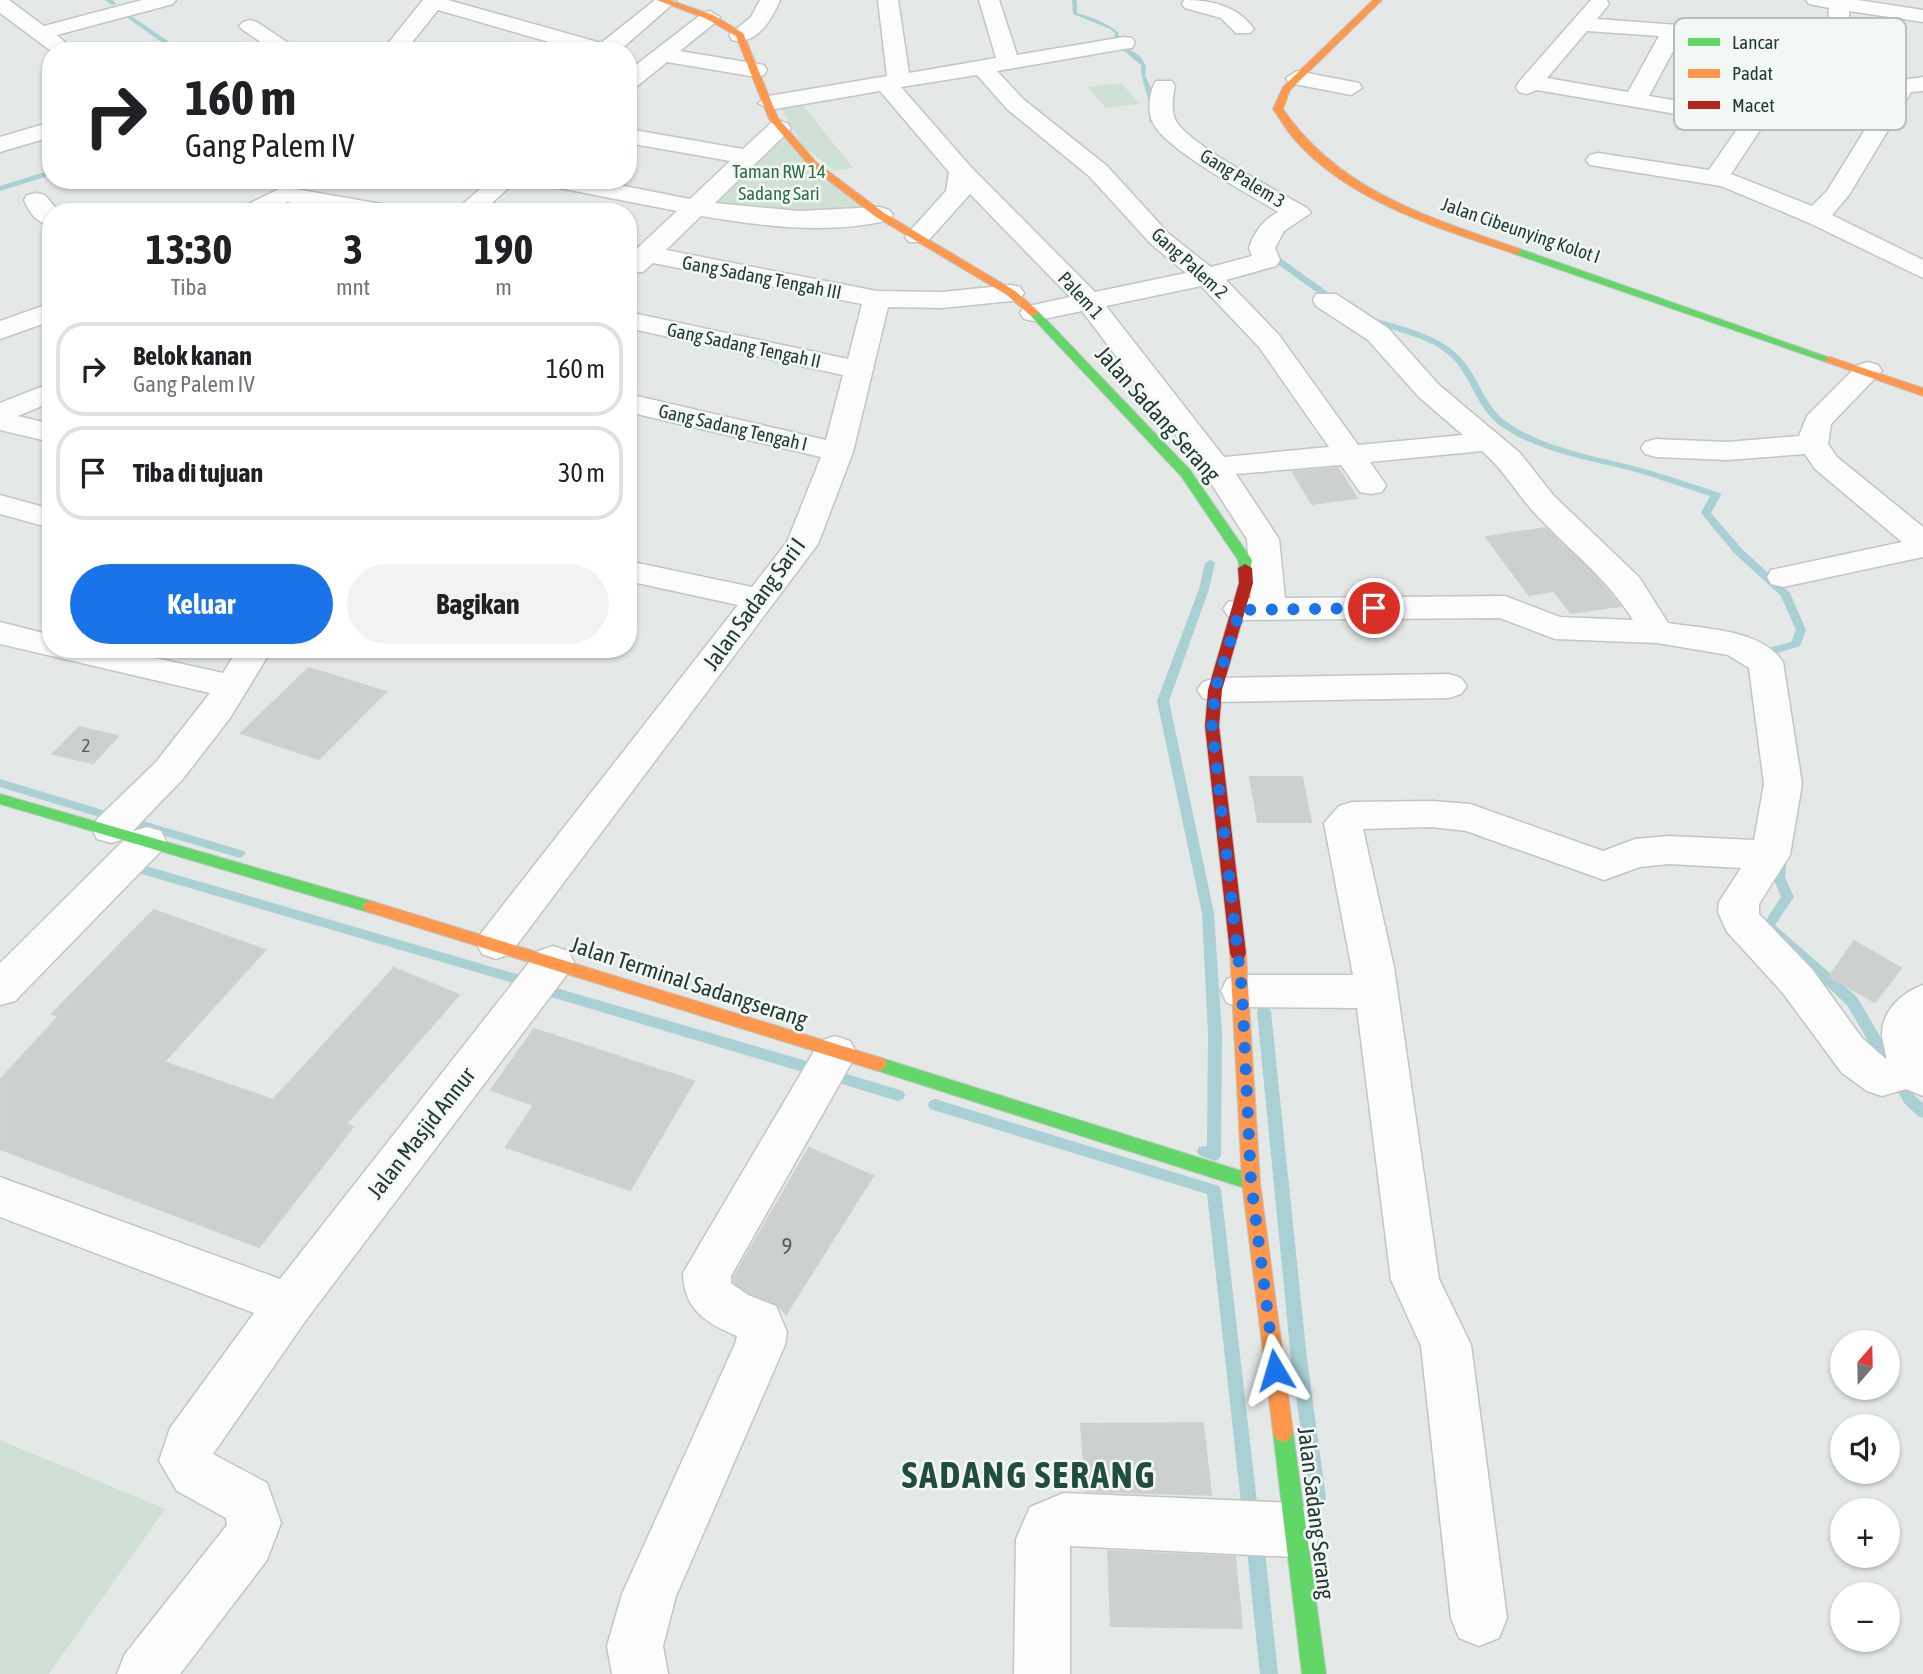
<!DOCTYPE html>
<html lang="id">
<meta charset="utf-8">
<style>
body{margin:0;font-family:"Asap Condensed",sans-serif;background:#f2f2f2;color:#202124;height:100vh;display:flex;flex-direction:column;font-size:26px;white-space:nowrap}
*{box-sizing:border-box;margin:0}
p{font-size:23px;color:#757577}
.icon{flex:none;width:38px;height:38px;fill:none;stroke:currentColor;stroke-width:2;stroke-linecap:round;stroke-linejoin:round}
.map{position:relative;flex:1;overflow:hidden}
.side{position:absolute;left:42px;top:203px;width:595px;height:455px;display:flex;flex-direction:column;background:#fff;border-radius:28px;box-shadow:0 2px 5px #0004}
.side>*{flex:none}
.guide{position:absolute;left:42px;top:42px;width:595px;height:147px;border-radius:28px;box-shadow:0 2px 5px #0004;background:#fff;color:#202124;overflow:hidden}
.needle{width:46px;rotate:20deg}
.controls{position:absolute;left:1830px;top:1330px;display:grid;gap:14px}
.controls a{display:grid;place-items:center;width:70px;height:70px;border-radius:50%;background:#fff;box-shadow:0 2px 5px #0004;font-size:35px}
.pin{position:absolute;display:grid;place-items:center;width:60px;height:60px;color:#fff;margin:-30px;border:4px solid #fff;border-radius:50%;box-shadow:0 2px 7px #0007}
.me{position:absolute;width:77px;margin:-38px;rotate:353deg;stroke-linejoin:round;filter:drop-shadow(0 0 5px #0008)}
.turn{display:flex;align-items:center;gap:24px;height:147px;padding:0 28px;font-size:32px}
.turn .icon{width:91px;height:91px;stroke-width:2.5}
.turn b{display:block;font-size:49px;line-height:60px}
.eta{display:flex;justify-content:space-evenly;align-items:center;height:119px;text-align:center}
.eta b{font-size:42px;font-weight:700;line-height:49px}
.primary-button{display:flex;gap:14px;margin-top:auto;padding:14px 28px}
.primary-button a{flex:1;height:80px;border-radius:42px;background:#1a73e8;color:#fff;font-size:28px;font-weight:700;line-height:80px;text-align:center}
.primary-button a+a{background:#f2f2f2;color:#202124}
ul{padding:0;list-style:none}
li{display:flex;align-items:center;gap:21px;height:94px;margin:0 14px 10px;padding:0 14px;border:4px solid #e0e0e0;border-radius:28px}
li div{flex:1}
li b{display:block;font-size:26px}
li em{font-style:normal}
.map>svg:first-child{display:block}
.green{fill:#cfe1d4}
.water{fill:#a8d0d5}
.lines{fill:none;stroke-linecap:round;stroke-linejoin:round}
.stream{fill:#a8d0d5;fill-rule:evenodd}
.building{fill:#ccd0ce;stroke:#cdd2d0;stroke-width:2}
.street-casing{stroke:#c1c6c4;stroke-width:3}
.fast-casing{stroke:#c0c6c4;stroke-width:2}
.slow-casing{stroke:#c0c6c4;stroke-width:2}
.jam-casing{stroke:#c0c6c4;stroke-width:2}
.street{fill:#fbfcfb;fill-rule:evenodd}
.fast{fill:#63d668;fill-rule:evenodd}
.slow{fill:#ff974d;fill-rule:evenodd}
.jam{fill:#b3261e;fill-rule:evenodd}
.route{stroke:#1a73e8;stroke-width:12;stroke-dasharray:0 21.6}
.labels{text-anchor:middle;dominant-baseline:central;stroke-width:5;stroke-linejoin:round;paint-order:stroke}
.far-park-label{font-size:19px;fill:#306f47;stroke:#f3f8f5}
.far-street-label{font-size:19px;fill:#233b34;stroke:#f3f8f5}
.number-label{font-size:19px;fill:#4e615b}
.street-label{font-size:23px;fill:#233b34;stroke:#f3f8f5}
.near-number-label{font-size:23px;fill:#4e615b}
.near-district-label{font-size:37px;font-weight:bold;letter-spacing:2px;fill:#214c40;stroke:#f3f8f5}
.key{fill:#f3f8f5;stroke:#b5bfbb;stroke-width:2}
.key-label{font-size:19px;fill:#233b34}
</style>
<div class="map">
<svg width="1923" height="1674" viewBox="0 0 1923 1674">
<rect width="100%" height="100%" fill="#e4e9e7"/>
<g class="green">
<polygon points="1121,83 1140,104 1106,108 1087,87"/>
<polygon points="800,101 853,168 834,171 802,145 779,105"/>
<polygon points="781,134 870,213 839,218 704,203"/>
<polygon points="0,1440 165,1509 49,1674 0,1674"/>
</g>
<path class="water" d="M1072 0H1077V13C1092 17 1107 23 1119 33L1118 42 1140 56 1146 66 1145 75 1157 101 1155 122 1184 146 1293 213 1280 238 1269 237 1284 219V212L1180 147 1149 121C1152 94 1141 88 1141 65L1113 42 1115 33 1110 29 1073 14Z"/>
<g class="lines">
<g class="stream">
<polygon points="105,0 112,0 117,4 112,5"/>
<polygon points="131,16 133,17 182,51 174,51 129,19 128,18"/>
<polygon points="51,170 51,175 0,191 0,186"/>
<polygon points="1269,246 1275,246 1276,255 1339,300 1339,304 1333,304 1269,258"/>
<path d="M1371 317C1405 328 1447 335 1468 367 1481 386 1488 409 1508 423 1545 448 1591 455 1633 466 1662 473 1691 484 1720 493L1721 495 1711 513 1742 549 1790 593 1806 630 1800 646 1777 653 1776 670H1768L1766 667 1768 648 1791 642 1796 630 1781 596 1734 553 1701 513 1710 496C1683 488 1656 477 1628 470 1585 459 1539 452 1502 427 1478 410 1473 382 1455 361 1434 337 1397 333 1368 322V318Z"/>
<polygon points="1210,560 1215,563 1209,589 1169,701 1214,913 1222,1034 1221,1155 1219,1159 1214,1161 1199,1155 1197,1151 1199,1147 1207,1146 1208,1034 1202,913 1157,701 1199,589 1205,563"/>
<polygon points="0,779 116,814 118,817 112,821 0,787"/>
<polygon points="133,818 244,851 246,854 240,858 129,825 127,822 129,819"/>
<polygon points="1781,851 1787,855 1785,877 1794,897 1775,925 1857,997 1915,1096 1923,1103 1923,1118 1918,1116 1905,1104 1847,1005 1762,926 1781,897 1773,877 1775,855"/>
<polygon points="146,866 513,973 518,974 520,978 518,982 513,983 142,874 140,871 142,868"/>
<polygon points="553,987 803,1060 808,1062 810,1066 808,1070 803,1072 548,996 546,992 548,988"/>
<polygon points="1264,1007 1269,1008 1271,1012 1307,1359 1326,1498 1324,1504 1318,1506 1312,1504 1310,1498 1291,1359 1257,1012 1259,1008"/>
<polygon points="837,1071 903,1091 905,1095 903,1099 898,1101 832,1081 830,1077 832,1073"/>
<polygon points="935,1099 1219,1186 1221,1190 1257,1503 1255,1509 1249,1511 1243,1509 1241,1503 1207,1194 930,1109 928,1105 930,1101"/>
<polygon points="1255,1532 1261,1535 1264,1541 1278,1674 1260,1674 1246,1541 1249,1535"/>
</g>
</g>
<g class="building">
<polygon points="1338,468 1357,498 1312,504 1293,472"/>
<polygon points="1546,528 1596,577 1620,606 1571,613 1554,591 1529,595 1486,537"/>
<polygon points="309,668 386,692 319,759 241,733"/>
<polygon points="79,727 118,736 93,763 53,754"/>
<polygon points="1250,777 1302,777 1311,822 1258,822"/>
<polygon points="154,910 265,950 164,1062 273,1100 394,968 459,995 346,1124 353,1127 259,1247 0,1149 0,1080 59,1016 52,1014"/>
<polygon points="1854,941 1901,968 1875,1002 1829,977"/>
<polygon points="534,1029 694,1081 630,1190 506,1147 534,1105 491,1090"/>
<polygon points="809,1148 873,1176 786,1314 777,1304 749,1293 734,1282 734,1277"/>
<polygon points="1203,1423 1211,1495 1086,1491 1081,1424"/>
<polygon points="1108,1551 1235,1557 1242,1628 1111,1626"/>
</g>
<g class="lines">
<defs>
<g id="street">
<polygon points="0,0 9,0 44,26 142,0 176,0 173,4 57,35 71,48 51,51 0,13"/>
<polygon points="423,0 448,0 601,43 655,0 676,1 619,51 580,51 438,10 405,51 382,51"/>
<path d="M760 0H780C772 19 757 46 732 40L729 35 751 17Z"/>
<path d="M878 0H898L909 73 996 58 979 0H999L1017 55 1124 37 1132 38 1135 43 1132 48 1124 49 997 71 1023 99 1107 166 1169 234 1211 267 1252 256 1249 248C1254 232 1263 220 1278 212 1250 194 1167 151 1153 123 1147 112 1149 92 1156 81H1172L1175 86C1173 96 1171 109 1175 119 1186 144 1280 192 1307 208L1311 213 1284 231 1275 248 1280 260 1276 266 1226 280 1279 335 1358 445 1463 435 1419 397 1368 340 1316 306 1313 300 1316 294H1336L1388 328 1439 385 1520 453 1553 495 1639 577 1668 623C1703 629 1762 629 1783 662L1802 784 1790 855 1759 904V914L1812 969 1862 1038 1886 1059C1887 1054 1882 1042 1882 1034 1882 1010 1903 992 1923 985V1096L1906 1089 1882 1096 1867 1091 1842 1073 1782 992 1727 932 1718 912 1719 902 1741 868 1669 864 1640 867 1604 880 1466 831 1432 827 1363 829 1394 967 1439 1279 1471 1345 1507 1618 1499 1638 1479 1646 1459 1638 1451 1618 1421 1346 1391 1280 1357 1008 1242 1007 1227 1003 1221 991 1227 979 1242 975H1353L1324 823 1339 806 1352 802 1432 801 1470 804 1603 851 1635 839 1669 836 1754 840 1764 784 1749 668 1728 655 1657 643 1555 639 1500 618 1240 620 1228 616 1223 609 1228 602 1251 598 1247 539 1203 471 1082 311 1034 321 1024 319 1020 313 1024 307 1070 297 970 194 927 242H909L905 237 909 232 946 191 949 172 880 91 769 110 758 103 769 96 887 76ZM977 75 1007 109 1089 176 1151 244 1186 273 1095 292 970 166 901 87ZM1201 286 1259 347 1329 447 1224 457 1106 306ZM1482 451C1502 468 1514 489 1531 509 1566 548 1605 575 1633 620L1560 617 1505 596 1285 598 1279 539 1236 474 1341 465 1360 492 1371 494 1382 492 1386 485 1370 462Z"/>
<path d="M1184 0C1211 0 1238 6 1254 29L1250 33H1236L1221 18 1185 8 1182 4Z"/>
<path d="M1591 0H1607L1609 4 1597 19 1828 36 1829 8 1809 4 1806 0H1858L1923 10V22L1849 11 1850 41 1844 48 1788 46 1766 121 1731 174 1812 206 1827 191 1895 81 1923 77V91L1911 92 1849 195 1832 215 1923 260V278L1807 222 1721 186 1590 165 1586 160 1590 155 1598 153 1709 170 1740 125 1537 90 1527 94 1519 92 1516 87 1519 82ZM1587 31 1659 36 1628 92 1547 78ZM1680 38 1767 44 1744 112 1649 96Z"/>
<polygon points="710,11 720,17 717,21 680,51 764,65 767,70 764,75 756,77 667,62 636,87 628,89 628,71 703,13"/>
<polygon points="250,20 257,22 300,51 274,51 243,30 239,26 243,22"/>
<polygon points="1297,71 1359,83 1362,88 1351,95 1289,83 1286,78"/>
<path d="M779 121 787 123 791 128 787 133 715 203 799 211 880 207 889 210 893 215 889 220C829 235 761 226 701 216L666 250 877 291 942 292 1011 285 1020 287 1024 293 1020 299 1011 301 942 308 888 307 853 452 818 544 510 954 496 959 482 954 476 943 482 932 738 605 628 581V561L752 587 787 542 821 457 628 412V394L826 440 843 375 628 328V312L848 359 862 304 653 263 643 272H628V257L677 211 554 187 545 185 542 180H594L690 199 730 161 628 143V129L743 149 771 123Z"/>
<polygon points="51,122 51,137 0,152 0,137"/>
<polygon points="490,180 517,180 482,212 454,212"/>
<polygon points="283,187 382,204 391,207 394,212 339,212 287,202 270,212 239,212 242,207"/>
<path d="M36 193 45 195 59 212H51V226C36 222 30 214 24 200L27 195Z"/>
<polygon points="51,303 51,321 0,339 0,321"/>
<polygon points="1868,362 1878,365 1882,371 1831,424 1828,444 1837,457 1923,527 1923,557 1783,587 1771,584 1767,577 1771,570 1902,542 1815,469 1805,454 1727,460 1656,457 1645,454 1641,448 1645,442 1656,439 1727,442 1799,436 1807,416 1858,365"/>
<polygon points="51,383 51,402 18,416 51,424 51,442 0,430 0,403"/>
<polygon points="0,495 51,509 51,528 0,514"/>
<polygon points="0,622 51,635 51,649 115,649 223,673 238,649 272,649 230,718 182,780 125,839 111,843 97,839 92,829 97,819 156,762 210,693 0,644"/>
<polygon points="1449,674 1461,678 1467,686 1461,694 1449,698 1215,702 1203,698 1197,690 1203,682 1215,678"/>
<polygon points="147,827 161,831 166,841 161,851 15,1001 0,1005 0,963 133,831"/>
<polygon points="553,946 568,951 574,962 568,973 306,1320 213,1454 267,1483 281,1523 267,1560 180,1674 117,1674 125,1654 227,1525 226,1518 177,1491 159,1461 170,1428 254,1313 0,1217 0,1177 280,1279 538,951"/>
<path d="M835 1036 850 1041 857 1053 731 1276V1283L748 1295 776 1306 787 1332 785 1345 676 1596 663 1646 668 1674H612L607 1646 622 1594 735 1344 737 1336C706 1323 684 1310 683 1273L820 1041Z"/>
<polygon points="1064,1493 1295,1503 1314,1511 1322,1530 1314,1549 1295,1557 1070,1546 1070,1674 1014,1674 1016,1539 1030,1507"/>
</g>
<g id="fast">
<polygon points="1512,249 1520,249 1836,360 1834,362 1826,362 1512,253"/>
<polygon points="1030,311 1038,311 1190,470 1252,560 1250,571 1240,571 1238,560 1181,476 1030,315"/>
<polygon points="0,794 371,901 377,903 379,907 377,911 371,913 0,804"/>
<polygon points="878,1057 1251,1174 1258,1176 1260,1182 1258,1188 1251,1190 872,1069 869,1064 872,1059"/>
<polygon points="1283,1422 1290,1425 1293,1432 1326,1674 1302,1674 1273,1432 1276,1425"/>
</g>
<g id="slow">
<polygon points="657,0 669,0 713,15 743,33 778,118 816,162 884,213 1015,291 1038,311 1038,315 1030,315 1007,295 876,217 810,166 769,119 736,36 707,19"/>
<path d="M1373 0H1382L1290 90 1283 109C1339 191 1430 218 1520 249V253H1512C1436 227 1350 202 1295 140 1287 131 1280 119 1273 109L1283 87Z"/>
<polygon points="1830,357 1923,388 1923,396 1826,362 1826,358"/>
<polygon points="371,901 878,1057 884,1059 887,1064 884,1069 878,1071 365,911 363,907 365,903"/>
<polygon points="1238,947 1244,948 1246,953 1260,1182 1293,1432 1290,1439 1283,1442 1276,1439 1273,1432 1242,1182 1230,953 1232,948"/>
</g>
<polygon id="jam" points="1245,564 1252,568 1253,583 1222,690 1219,726 1246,953 1244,958 1232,958 1230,953 1205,726 1208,690 1239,583 1238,568"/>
</defs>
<use href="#street" class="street-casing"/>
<use href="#fast" class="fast-casing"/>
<use href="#slow" class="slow-casing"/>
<use href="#jam" class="jam-casing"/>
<use href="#street" class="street"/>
<use href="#fast" class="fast"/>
<use href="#slow" class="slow"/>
<use href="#jam" class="jam"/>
</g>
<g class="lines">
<polyline class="route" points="1275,1370 1251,1182 1242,991 1212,726 1215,690 1240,610 1374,608"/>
</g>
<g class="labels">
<g class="far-park-label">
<text x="779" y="171">Taman RW 14<tspan x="779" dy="22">Sadang Sari</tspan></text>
</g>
<g class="far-street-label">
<text transform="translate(1243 178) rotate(31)">Gang Palem 3</text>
<text transform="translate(1521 230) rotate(19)">Jalan Cibeunying Kolot I</text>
<text transform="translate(1190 263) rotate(42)">Gang Palem 2</text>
<text transform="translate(762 277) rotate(11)">Gang Sadang Tengah III</text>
<text transform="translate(1081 295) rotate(47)">Palem 1</text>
<text transform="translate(744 345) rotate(12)">Gang Sadang Tengah II</text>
<text transform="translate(733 427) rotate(13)">Gang Sadang Tengah I</text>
</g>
<g class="number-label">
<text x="86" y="745">2</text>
</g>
<g class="street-label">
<text transform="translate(1158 414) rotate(48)">Jalan Sadang Serang</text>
<text transform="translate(754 604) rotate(-54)">Jalan Sadang Sari I</text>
<text transform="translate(689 982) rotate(18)">Jalan Terminal Sadangserang</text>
<text transform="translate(421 1133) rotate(-52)">Jalan Masjid Annur</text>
<text transform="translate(1316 1513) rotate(83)">Jalan Sadang Serang</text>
</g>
<g class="near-number-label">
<text x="787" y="1246">9</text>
</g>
<g class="near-district-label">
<text x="1029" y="1474">SADANG SERANG</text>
</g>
</g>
<rect x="1674" y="18" width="232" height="112" rx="10" class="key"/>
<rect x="1688" y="38" width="32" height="8" fill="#63d668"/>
<rect x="1688" y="69" width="32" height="9" fill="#ff974d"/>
<rect x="1688" y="101" width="32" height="8" fill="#b3261e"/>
<g class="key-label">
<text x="1732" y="49">Lancar</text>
<text x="1732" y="80">Padat</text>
<text x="1732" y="112">Macet</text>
</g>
</svg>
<div class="controls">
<a><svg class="needle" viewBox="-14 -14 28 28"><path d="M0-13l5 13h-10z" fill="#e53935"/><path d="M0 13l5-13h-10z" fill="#757577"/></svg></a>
<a><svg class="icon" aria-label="sound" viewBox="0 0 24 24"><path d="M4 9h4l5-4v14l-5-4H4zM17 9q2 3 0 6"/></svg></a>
<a>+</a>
<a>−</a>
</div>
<div class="pin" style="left:1374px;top:608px;background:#d93025"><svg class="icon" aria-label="arrive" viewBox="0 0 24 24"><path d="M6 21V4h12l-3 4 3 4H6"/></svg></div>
<svg class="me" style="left:1275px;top:1370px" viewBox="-20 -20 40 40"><path d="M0-17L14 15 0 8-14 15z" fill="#1a73e8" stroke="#fff" stroke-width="4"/></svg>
<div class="guide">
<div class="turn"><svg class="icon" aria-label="right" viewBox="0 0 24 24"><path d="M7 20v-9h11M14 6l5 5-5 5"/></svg><div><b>160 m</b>Gang Palem IV</div></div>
</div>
<section class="side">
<div class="eta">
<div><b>13:30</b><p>Tiba</p></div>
<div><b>3</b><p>mnt</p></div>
<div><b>190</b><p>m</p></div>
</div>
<ul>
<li><svg class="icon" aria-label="right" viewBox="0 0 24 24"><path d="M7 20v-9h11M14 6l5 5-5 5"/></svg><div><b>Belok kanan</b><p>Gang Palem IV</p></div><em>160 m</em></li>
<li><svg class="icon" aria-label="arrive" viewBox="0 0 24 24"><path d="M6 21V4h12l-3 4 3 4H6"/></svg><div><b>Tiba di tujuan</b></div><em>30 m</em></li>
</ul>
<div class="primary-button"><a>Keluar</a><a>Bagikan</a></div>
</section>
</div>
